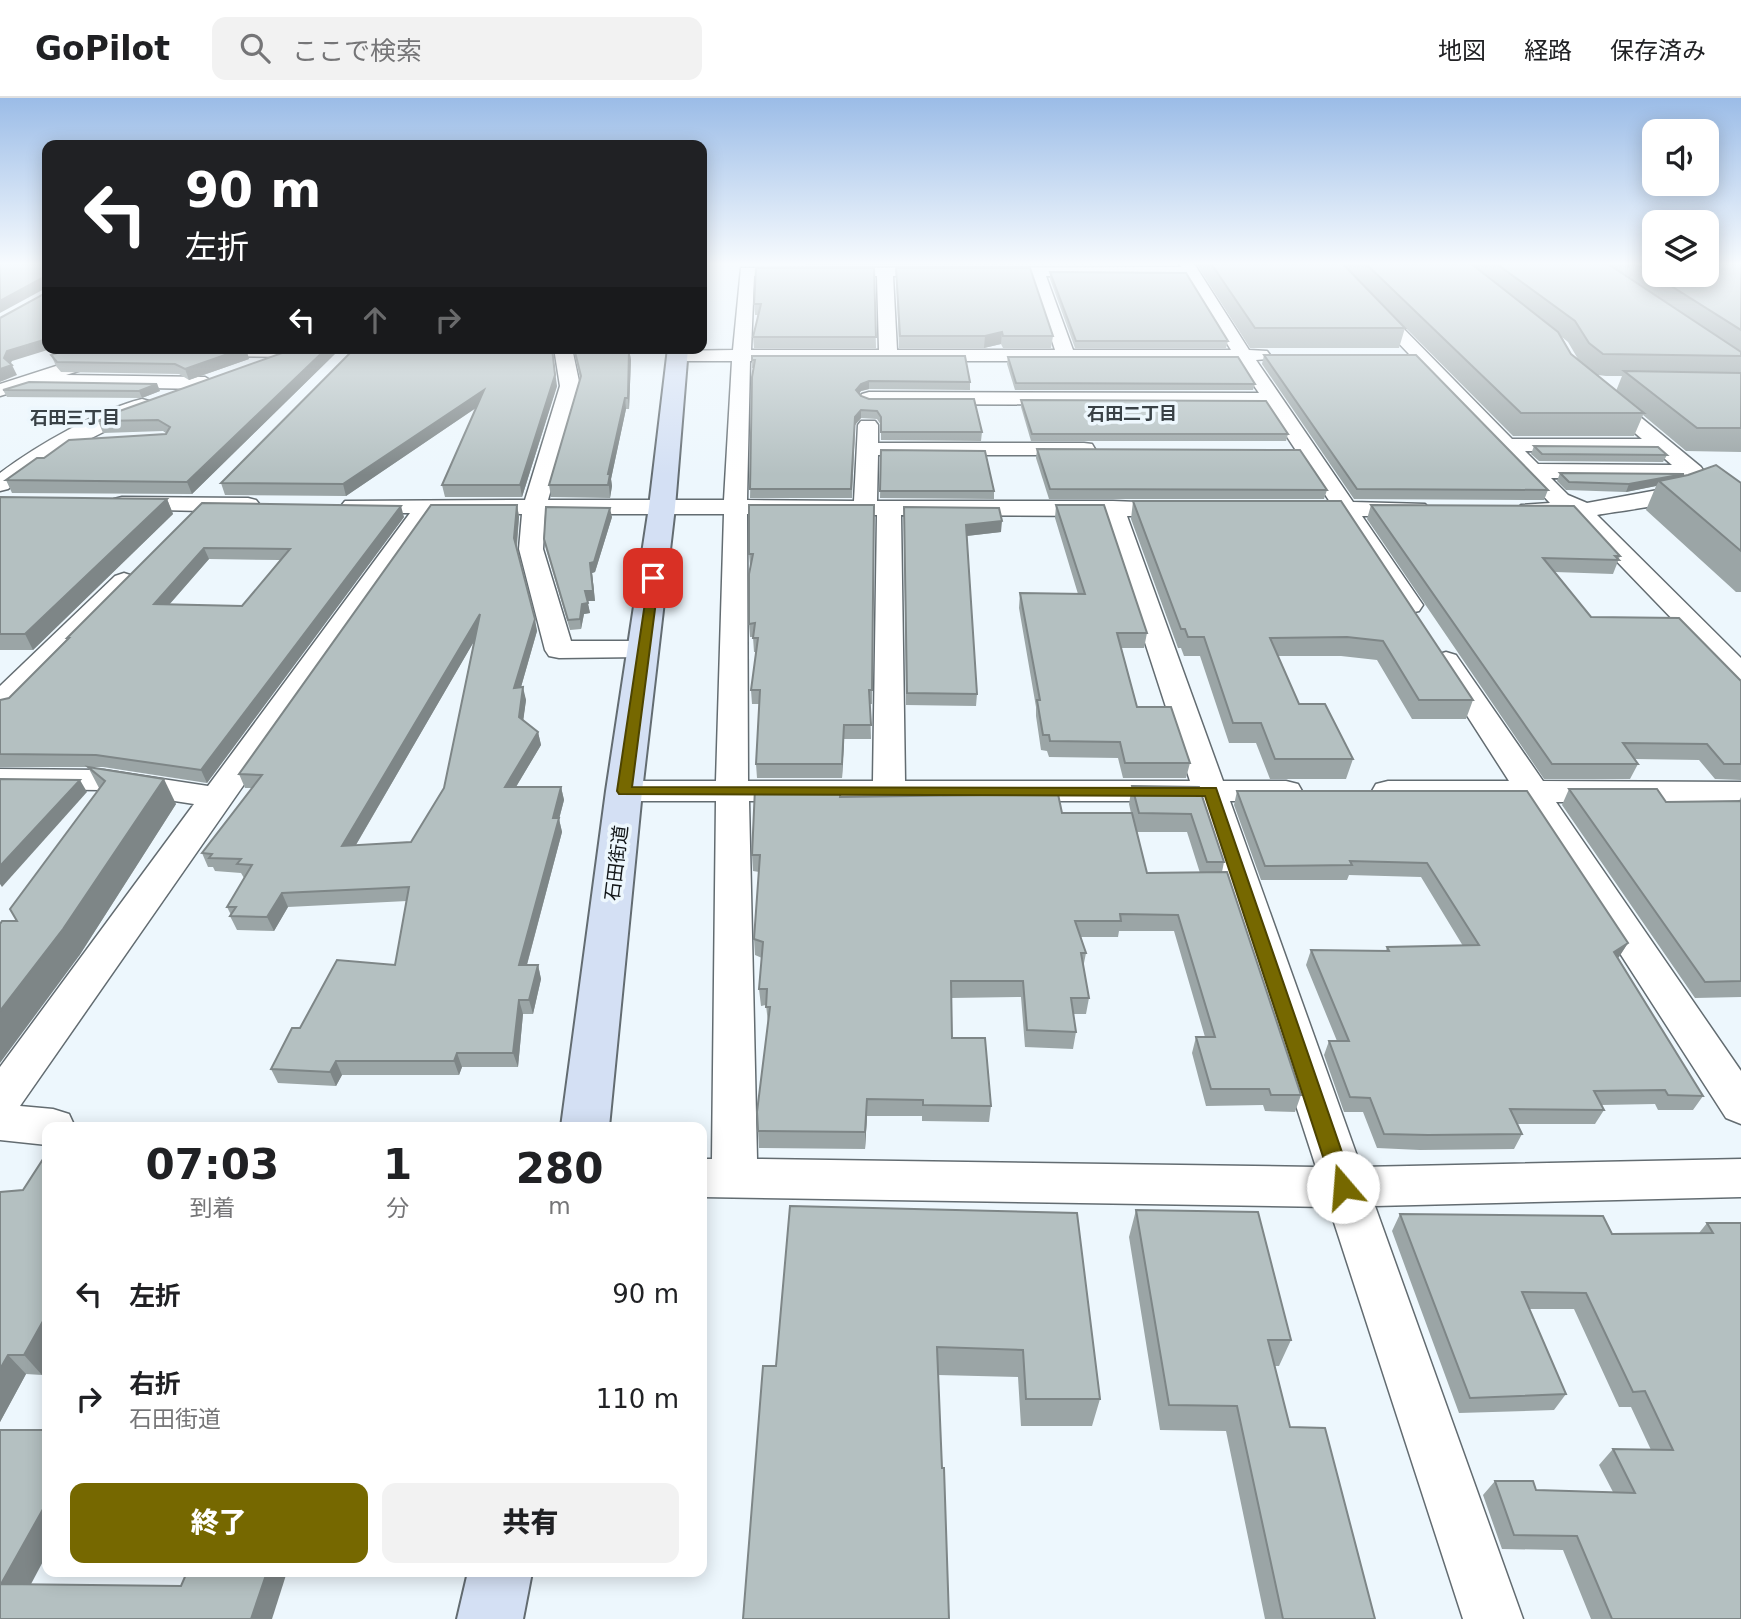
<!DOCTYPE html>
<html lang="ja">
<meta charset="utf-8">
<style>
body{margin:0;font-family:"DejaVu Sans","Noto Sans JP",sans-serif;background:#f2f2f2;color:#202124;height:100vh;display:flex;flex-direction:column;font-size:26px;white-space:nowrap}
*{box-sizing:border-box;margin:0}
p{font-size:23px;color:#757577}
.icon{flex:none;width:38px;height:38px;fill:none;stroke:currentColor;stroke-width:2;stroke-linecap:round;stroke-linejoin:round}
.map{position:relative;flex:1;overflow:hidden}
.drawer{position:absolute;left:42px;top:1024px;width:665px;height:455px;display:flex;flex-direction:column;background:#fff;border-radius:14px;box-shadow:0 4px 18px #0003}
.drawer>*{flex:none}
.top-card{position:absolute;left:42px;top:42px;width:665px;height:214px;border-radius:14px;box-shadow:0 4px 18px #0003;background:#202124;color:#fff;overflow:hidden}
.buttons{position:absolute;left:1642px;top:21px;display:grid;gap:14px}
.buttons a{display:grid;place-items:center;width:77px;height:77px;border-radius:14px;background:#fff;box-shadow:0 4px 18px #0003;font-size:35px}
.pin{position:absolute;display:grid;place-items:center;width:60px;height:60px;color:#fff;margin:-30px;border-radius:14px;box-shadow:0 4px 10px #0006}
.me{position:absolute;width:77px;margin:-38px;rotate:342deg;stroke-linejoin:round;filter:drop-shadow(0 0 5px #0008)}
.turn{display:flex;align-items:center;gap:24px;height:147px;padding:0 28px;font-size:32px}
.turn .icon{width:91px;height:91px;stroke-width:2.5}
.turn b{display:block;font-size:49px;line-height:60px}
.lanes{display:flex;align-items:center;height:66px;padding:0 28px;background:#0003;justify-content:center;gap:35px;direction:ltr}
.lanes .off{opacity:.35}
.eta{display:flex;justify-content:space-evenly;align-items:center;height:119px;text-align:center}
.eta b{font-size:42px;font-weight:800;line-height:49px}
.action{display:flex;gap:14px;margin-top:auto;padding:14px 28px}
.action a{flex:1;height:80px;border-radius:14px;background:#766800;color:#fff;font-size:28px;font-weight:800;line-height:80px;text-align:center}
.action a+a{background:#f2f2f2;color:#202124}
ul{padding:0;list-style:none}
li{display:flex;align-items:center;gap:21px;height:105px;padding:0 28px}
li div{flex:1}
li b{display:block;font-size:26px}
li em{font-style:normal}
header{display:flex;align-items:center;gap:42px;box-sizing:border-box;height:98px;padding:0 35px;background:#fff;border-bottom:2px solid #e0e0e0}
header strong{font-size:33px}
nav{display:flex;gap:38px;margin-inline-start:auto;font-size:24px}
.search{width:490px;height:63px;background:#f2f2f2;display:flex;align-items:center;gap:18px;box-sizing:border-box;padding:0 24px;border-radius:14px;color:#757577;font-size:26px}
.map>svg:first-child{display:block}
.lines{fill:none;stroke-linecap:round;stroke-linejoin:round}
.stream{fill:#c9c8e6;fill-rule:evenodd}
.street-casing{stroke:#636c71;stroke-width:3}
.secondary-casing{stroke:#636c71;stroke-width:4}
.street{fill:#fff;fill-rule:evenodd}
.secondary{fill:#d4e0f4;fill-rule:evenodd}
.wall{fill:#9ba5a6;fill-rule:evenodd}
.shaded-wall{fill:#7e8687}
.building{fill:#b4c0c1;stroke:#7e8687;stroke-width:2;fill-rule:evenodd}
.route{fill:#766800;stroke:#4d4400;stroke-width:2}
.labels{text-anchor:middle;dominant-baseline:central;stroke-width:7;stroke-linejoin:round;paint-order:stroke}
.far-neighbourhood-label{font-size:18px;font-weight:bold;fill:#394146;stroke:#edf7fd}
.street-label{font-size:19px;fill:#111517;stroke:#edf7fd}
</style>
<header>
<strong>GoPilot</strong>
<div class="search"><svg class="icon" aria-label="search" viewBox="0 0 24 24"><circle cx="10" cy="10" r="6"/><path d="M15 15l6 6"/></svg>ここで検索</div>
<nav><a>地図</a><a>経路</a><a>保存済み</a></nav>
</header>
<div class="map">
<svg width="1741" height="1521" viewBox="0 0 1741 1521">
<rect width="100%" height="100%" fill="#edf7fd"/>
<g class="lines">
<polygon class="stream" points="759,169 835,169 837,170 835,171 761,171"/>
<defs>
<g id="street">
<path d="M1178 164H1193L1249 252 1267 253 1270 257 1267 261 1256 262 1353 404 1425 406 1429 411 1425 416 1417 418H1362L1423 507 1419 513 1410 515 1401 513 1339 418 1290 416 1286 411 1290 406 1330 404 1266 307 869 306 862 304 859 300 862 296 869 294 1259 295 1237 263H750L747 402 854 403 858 327 861 323H875L878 327V345H1084L1092 346 1095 351 1092 356 1084 357H878L877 403H1113L1187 406 1191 411 1187 416 1179 418H1127L1223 683H1286L1298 686 1302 693 1298 700 1286 703H1230L1361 1069 1741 1061V1099L1375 1108 1523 1521H1463L1329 1109 702 1099V1061H712L716 703H624L612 700 608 693 612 686 624 683H716L724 416H545L543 451 571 543H643L653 545 657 551 653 557 643 559 559 560 549 558 545 552 519 451 522 416 433 415 20 1008 53 1011 69 1016 75 1029H47V1047L0 1042V969L194 706 103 692 0 691V671L103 672 208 688 410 415H353L345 413 341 408 345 403 525 402 560 288 554 250H572L580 288 548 402H724L732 263H678L669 258 678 253 733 252 741 170 1181 169ZM754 178H877L879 252H751ZM893 178H1031L1055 252H897ZM1046 178 1186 179 1231 252H1073ZM747 416 877 417 873 683H748ZM901 417 1104 418 1190 683H905ZM749 703H1197L1316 1069 757 1061Z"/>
<path d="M1322 164H1338L1512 341H1642L1596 302 1593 298 1603 292 1610 294 1701 369C1705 375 1711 381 1707 388 1699 405 1616 413 1597 417L1741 560V585L1731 582 1574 419 1521 417 1517 412 1521 407 1550 405ZM1525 353 1657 354 1672 367 1538 366ZM1551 380 1686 381V384L1674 389 1587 405 1568 397Z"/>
<polygon points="112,250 140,250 137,254 66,277 205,279 215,285 205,291 33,288 0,298 0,286"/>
<polygon points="192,250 301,250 303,254 294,259 199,258 193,257 190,253"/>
<path d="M142 301 149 303 152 307 149 311 42 365 8 391 0 393V375C36 348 98 312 142 301Z"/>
<polygon points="122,399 248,400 256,402 260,407 256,412 248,414 114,411 110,406 114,401"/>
<polygon points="124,475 133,478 137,483 133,488 11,611 0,614 0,588 115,478"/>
<polygon points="1446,554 1456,557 1543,683 1741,684 1741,704 1556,704 1741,973 1741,1026 1726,1020 1522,703 1388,703 1376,700 1372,693 1376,686 1388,683 1509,683 1432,563 1436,557"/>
</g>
<g id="secondary">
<polygon points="668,250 688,250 675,409 642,693 609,1029 561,1029 606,693 649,409"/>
<polygon points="468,1474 532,1474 523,1521 457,1521"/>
</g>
</defs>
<use href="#street" class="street-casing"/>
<use href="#secondary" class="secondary-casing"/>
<use href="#street" class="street"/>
<use href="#secondary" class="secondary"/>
</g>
<g class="wall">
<polygon points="806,164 1177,164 1176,166 806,167"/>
<path d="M1195 164H1741V354L1686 353 1643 317 1634 338H1513L1366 190 1405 230 1399 250H1250ZM1562 239 1568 244 1578 261 1571 256ZM1598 277 1606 278H1622L1616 293Z"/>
<polygon points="874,170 876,250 754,250 753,239 758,217 755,217 754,206"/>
<polygon points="896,170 1053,238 1051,250 1003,250 1001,246 984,250 899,250"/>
<polygon points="1050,174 1228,243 1226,250 1075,250 1050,181"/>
<polygon points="296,250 341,250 192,396 12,395 6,382 44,360 167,336 163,333 103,335 98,323"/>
<polygon points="355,250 557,288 522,399 445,399 442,387 476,310 346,398 225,397 221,385"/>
<polygon points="573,250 628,250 627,252 629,251 631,262 629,311 626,311 611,381 612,388 610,400 551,399 549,387 580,280"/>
<polygon points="51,257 249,261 189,282 179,276 61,274 56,268"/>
<polygon points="1264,257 1548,392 1544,402 1354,401 1262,266"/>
<polygon points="752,258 970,284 970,292 869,291 861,293 859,296 861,298 982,334 981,343 881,342 881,327 877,321 861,320 855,327 852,400 750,400 753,270 752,270"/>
<polygon points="1008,259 1255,286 1253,292 1015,292 1007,266"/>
<polygon points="157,286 160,293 142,300 7,299 3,292"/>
<polygon points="1021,302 1288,336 1286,343 1031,343 1021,309"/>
<polygon points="1534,348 1667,357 1663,364 1539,363 1531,356"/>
<polygon points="1037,351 1327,392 1324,401 1049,401 1036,360"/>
<polygon points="881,352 994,393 994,401 880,400"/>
<polygon points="1560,375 1684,376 1683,378 1741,385 1741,494 1736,494 1646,412 1656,388 1626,394 1566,392 1557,383"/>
<polygon points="0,399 167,401 173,416 33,552 0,552"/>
<polygon points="1133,403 1341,403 1473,602 1466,621 1412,621 1377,562 1341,558 1278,558 1299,606 1353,661 1346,681 1270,681 1256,645 1229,645 1200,558 1184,558 1181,550 1178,550 1131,421"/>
<path d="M202 405 404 419 207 685 103 669H0V602L9 600 67 541V540ZM209 461 280 462 242 508 169 507Z"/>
<path d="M517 407 519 419 517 450 537 533 521 589 526 602 523 622 538 634 541 647 516 689H561L564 702 559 721 562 734 527 867H538L541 881 533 916H523L518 969H462L459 977H342L336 988 278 985 271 971 300 930 395 867 407 803 288 809 274 833 237 832 230 818 231 817 227 809 244 780 241 775 215 773 213 769H208L202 755 252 690H245L239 676ZM474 543 444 690 411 744 356 747Z"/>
<polygon points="874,407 872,606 870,606 871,641 844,641 842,680 757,680 756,666 759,606 752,606 751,592 756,554 754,554 753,539 750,539 749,526 750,469 749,456"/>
<polygon points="1056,407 1147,535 1144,550 1121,550 1137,609 1190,665 1186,680 1123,680 1118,660 1049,659 1047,653 1041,652 1036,618 1036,609 1019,510 1020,495 1078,496 1055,420"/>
<polygon points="1371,407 1620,458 1613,476 1555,474 1591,519 1741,583 1741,682 1715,681 1699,662 1635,661 1638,666 1630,681 1544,681 1367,421"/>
<polygon points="904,409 1001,434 967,438 977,596 976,608 906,607"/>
<polygon points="612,419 595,474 592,475 595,503 587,503 590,515 584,516 581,531 570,532 546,451 544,441"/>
<polygon points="88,669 176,706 79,858 17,823 99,690"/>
<path d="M1132 688 1199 689 1224 764 1222 774 1301 997 1295 1014 1265 1013 1263 1007 1206 1008 1192 955 1196 939H1205L1174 833H1119L1118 839H1081L1086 855 1083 870 1089 900 1086 916H1073L1076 934 1073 951 1025 949 1021 899 951 900 952 940 991 1008 989 1024 922 1023V1018H867L865 1051 759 1050 758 1033 768 925 766 907 761 908 759 891 762 860 755 857 754 841 759 774 753 773 752 757 841 690V699L1062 715H1131L1129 706ZM1137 734H1187L1200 775H1147Z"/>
<polygon points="1569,691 1666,704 1739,703 1741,699 1741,899 1695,900 1562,707"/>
<polygon points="1237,693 1527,693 1628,845 1618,860 1703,998 1693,1012 1658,1012 1655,1006 1601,1007 1604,1012 1595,1026 1517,1026 1522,1036 1514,1051 1420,1052 1377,1050 1363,1014 1344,1014 1324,957 1329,943 1337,943 1306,867 1311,852 1386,853 1387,849 1463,848 1421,779 1349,777 1347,782 1261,782 1234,707"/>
<polygon points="47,1055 47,1268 42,1277 26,1276 0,1324 0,1094 23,1092"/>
<polygon points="1136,1112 1291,1242 1279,1268 1275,1268 1290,1329 1375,1521 1265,1521 1226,1333 1160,1332 1129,1139"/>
<polygon points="1077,1115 1100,1301 1092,1328 1021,1328 1018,1279 938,1277 949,1521 776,1268"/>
<polygon points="1400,1116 1612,1136 1699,1135 1707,1125 1741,1125 1741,1521 1591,1521 1563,1452 1502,1451 1483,1397 1495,1383 1536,1392 1613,1394 1599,1367 1613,1351 1651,1352 1631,1309 1619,1309 1574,1211 1529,1211 1566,1296 1554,1312 1459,1315 1392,1133"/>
</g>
<g class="shaded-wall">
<polygon points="42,180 46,190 0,215 0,203"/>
<polygon points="1002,234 1001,246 984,250 985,238"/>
<polygon points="47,241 47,250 54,250 12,263 10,267 12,267 17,277 0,284 0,271 4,260 7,253"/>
<polygon points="246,250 249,261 189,282 185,271"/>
<polygon points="327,250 341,250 192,396 187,384"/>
<polygon points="552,250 557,288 522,399 520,387"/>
<polygon points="629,251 631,262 629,311 628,300"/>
<polygon points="869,283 869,291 861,293 856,300 856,292 861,286"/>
<polygon points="157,286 160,293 142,300 139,293"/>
<polygon points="484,292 486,303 346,398 343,386"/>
<polygon points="625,300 626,311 611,381 612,388 610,400 608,376"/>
<polygon points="861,312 861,320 855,327 852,400 855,319"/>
<polygon points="1684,376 1680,384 1659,383 1656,388 1626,394 1629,386"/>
<polygon points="167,401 173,416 33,552 25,536"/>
<polygon points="517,407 519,419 516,452 514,440"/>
<polygon points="401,408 404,419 207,685 201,672"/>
<polygon points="610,410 612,419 595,474 592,475 595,503 587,503 585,493 590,465"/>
<polygon points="1002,423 1001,434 966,438 966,427"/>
<polygon points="204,450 209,461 159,518 154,506"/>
<polygon points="588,505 590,515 584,516 581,531 580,521 582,506"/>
<polygon points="480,516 483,528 347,762 342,748"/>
<polygon points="535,521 537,533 517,603 514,590"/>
<polygon points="523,589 526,602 522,632 519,619"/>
<polygon points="844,627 844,641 842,680 842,666"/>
<polygon points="538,634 541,647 508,702 505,689"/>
<polygon points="164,681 176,706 79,858 0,965 0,913"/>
<polygon points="80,682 87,694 2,789 0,786 0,768"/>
<polygon points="561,689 564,702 559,721 562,734 523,881 519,867"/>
<polygon points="282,795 288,809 274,833 267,819"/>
<polygon points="1628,845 1619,859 1606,868 1614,854"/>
<polygon points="538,867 541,881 533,916 529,902"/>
<polygon points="519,902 523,916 518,969 513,955"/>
<polygon points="457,955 462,969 459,977 454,963"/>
<polygon points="336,963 342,977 336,988 330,974"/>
<polygon points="867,1001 867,1018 865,1051 865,1034"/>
<polygon points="47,1216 47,1268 42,1277 24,1257"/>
<polygon points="8,1257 26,1276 0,1324 0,1271"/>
<polygon points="46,1404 47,1456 22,1503 1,1486"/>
<polygon points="267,1474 287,1474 272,1521 251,1521"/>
</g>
<g class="building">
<polygon points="43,164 47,164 47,241 7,253 4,260 12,267 0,271 0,220 44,196 45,181 42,180 0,203 0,165 43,165"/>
<polygon points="1210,164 1341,164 1405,230 1255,230"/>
<polygon points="1364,164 1469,164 1558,234 1571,256 1644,315 1521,315"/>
<polygon points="1494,164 1605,164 1741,254 1741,258 1603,256 1589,245 1575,223"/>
<polygon points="1633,164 1654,164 1654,177 1706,177 1706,164 1741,164 1741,232"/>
<polygon points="756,170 874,170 876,239 753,239 761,206 754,206"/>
<polygon points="896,170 1030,170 1053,238 1003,238 1002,234 985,238 900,238"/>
<polygon points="1050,174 1186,175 1228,243 1076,243"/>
<polygon points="72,250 245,250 185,271 175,266 57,264 51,257"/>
<polygon points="296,250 327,250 187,384 6,382 37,360 44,360 69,342 166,336 170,329 158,322 98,323 114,315"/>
<polygon points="355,250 552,250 555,277 520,387 442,387 484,292 343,386 221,385"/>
<polygon points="574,250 621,250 620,252 629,251 628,300 625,300 608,376 610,376 608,387 549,387 581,278"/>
<polygon points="1264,257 1416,257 1548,392 1357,391"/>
<polygon points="752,258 965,258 970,284 869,283 861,286 856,292 861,298 869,301 974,301 982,334 881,334 881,319 877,313 861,312 855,319 851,391 750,391 752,279 755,262 752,262"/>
<polygon points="1008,259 1238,259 1255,286 1016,285"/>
<polygon points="1624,273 1741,275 1741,330 1697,330"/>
<polygon points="29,284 157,286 139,293 3,292"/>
<polygon points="1021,302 1266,303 1288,336 1032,336"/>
<polygon points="1534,348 1658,349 1667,357 1542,356"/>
<polygon points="1037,351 1300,352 1327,392 1050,391"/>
<polygon points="881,352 985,353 994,393 880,393"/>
<polygon points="1716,367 1741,385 1741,453 1659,383 1688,377"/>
<polygon points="1560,375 1684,376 1629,386 1569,384"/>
<polygon points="0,399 167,401 25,536 0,536"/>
<polygon points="1133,403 1341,403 1473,602 1419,602 1383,543 1347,539 1270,540 1299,606 1325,606 1353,661 1275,661 1261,625 1233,625 1204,539 1188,539 1185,531 1181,531"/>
<path d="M202 405 401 408 201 672 96 657 0 656V602L9 600 69 540H67ZM204 450 290 451 242 508 154 506Z"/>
<path d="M431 407H517L514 440 535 521 514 590 523 589 519 619 538 634 505 689H561L553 720H559L519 867H538L529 902H519L513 955H457L454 963H336L330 974 271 971 292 930H300L337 862 395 867 409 789 282 795 267 819 230 818 236 809H227L252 767 237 766 241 761 209 760 212 756 202 755 262 677 239 676ZM480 516 444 690 411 744 342 748Z"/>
<polygon points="749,407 874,407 872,592 869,592 871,627 844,627 842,666 756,666 760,592 751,592 758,540 753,540 755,525 749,526 749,476 753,456 749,456"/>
<polygon points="1056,407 1104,407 1147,535 1117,535 1137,609 1171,609 1190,665 1125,665 1120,644 1050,643 1049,637 1043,637 1037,602 1040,602 1020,495 1085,496"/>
<polygon points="1371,407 1574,408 1620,458 1615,458 1619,462 1543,460 1591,519 1679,520 1741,583 1741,666 1724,666 1707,646 1623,645 1638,666 1552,666"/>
<polygon points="546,409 610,410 594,464 590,465 593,493 585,493 588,505 582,506 580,521 568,522 544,441"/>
<polygon points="904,409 999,410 1002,423 966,427 977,596 907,595"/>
<polygon points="88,669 164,681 63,831 0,913 0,826 2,823 17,823 10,811 105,683"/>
<polygon points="0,681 80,682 0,768"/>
<polygon points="1132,688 1199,689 1224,764 1207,764 1191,716 1139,715"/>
<polygon points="755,690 841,690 840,699 1058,696 1062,715 1132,715 1147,775 1227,774 1301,997 1271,997 1269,991 1211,991 1196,939 1215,939 1178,817 1120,816 1121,823 1075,823 1086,855 1081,855 1089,900 1071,900 1076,934 1027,932 1023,883 951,883 952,940 985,940 991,1008 923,1007 923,1002 867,1001 865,1034 758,1033 757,1014 770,909 766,909 767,891 759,891 763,844 754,841 760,757 752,757"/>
<polygon points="1569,691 1657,691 1666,704 1741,703 1741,883 1705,884"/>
<polygon points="1237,693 1527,693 1628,845 1614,854 1703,998 1668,997 1665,992 1594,993 1604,1012 1510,1011 1522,1036 1428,1037 1384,1036 1370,1000 1350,999 1329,943 1349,943 1311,852 1389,853 1387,849 1479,847 1427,765 1350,763 1352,767 1265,768"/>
<polygon points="47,1055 47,1216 24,1257 8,1257 0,1271 0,1094 23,1092"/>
<polygon points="790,1108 1077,1115 1100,1301 1026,1301 1023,1252 937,1249 942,1370 944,1370 949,1521 743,1521 763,1268 776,1268"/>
<polygon points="1136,1112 1258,1114 1291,1242 1268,1242 1290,1329 1325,1330 1375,1521 1283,1521 1237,1308 1169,1307"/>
<polygon points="1400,1116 1603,1118 1612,1136 1713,1135 1707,1125 1741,1125 1741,1521 1612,1521 1577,1438 1514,1437 1495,1383 1533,1383 1536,1392 1635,1395 1613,1351 1673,1352 1645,1293 1633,1294 1586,1195 1522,1194 1566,1296 1470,1300"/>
<polygon points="0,1332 47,1332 47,1404 1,1486 181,1488 187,1474 267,1474 251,1521 0,1521"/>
</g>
<linearGradient id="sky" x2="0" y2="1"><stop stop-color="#9bbce7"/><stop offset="0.44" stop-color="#f7fbfe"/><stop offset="1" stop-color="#f7fbfe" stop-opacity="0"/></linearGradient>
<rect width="1741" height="377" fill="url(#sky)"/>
<polygon class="route" points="649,478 659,480 632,689 1216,690 1354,1089 1351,1095 1343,1098 1336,1095 1333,1089 1205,698 619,696 617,693"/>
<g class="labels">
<g class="far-neighbourhood-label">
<text x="1132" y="315">石田二丁目</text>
<text x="75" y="319">石田三丁目</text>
</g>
<g class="street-label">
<text transform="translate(616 765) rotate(-83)">石田街道</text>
</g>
</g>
</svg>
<div class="buttons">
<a><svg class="icon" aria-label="sound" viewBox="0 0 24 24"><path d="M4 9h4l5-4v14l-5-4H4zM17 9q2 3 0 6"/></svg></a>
<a><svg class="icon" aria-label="layers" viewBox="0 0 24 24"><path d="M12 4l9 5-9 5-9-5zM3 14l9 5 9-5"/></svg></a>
</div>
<div class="pin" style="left:653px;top:480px;background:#d93025"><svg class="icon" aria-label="arrive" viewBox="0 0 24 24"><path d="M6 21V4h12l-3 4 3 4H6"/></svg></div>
<svg class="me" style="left:1343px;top:1089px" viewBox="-20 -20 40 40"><circle r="19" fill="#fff"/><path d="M0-13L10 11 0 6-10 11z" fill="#766800"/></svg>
<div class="top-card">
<div class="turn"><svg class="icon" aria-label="left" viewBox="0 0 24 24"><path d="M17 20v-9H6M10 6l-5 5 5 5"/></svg><div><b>90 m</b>左折</div></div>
<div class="lanes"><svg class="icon" aria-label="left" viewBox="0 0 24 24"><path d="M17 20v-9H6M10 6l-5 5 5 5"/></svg><svg class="icon off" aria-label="ahead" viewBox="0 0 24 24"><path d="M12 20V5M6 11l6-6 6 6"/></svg><svg class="icon off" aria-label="right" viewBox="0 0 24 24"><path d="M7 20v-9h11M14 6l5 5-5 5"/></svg></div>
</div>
<section class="drawer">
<div class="eta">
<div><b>07:03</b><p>到着</p></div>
<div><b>1</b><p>分</p></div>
<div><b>280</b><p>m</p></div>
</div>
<ul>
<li><svg class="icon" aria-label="left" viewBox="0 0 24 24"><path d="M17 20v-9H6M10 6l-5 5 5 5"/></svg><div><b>左折</b></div><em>90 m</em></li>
<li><svg class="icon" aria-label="right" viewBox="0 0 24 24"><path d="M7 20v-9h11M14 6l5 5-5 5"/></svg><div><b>右折</b><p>石田街道</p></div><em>110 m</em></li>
</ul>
<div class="action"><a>終了</a><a>共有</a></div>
</section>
</div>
